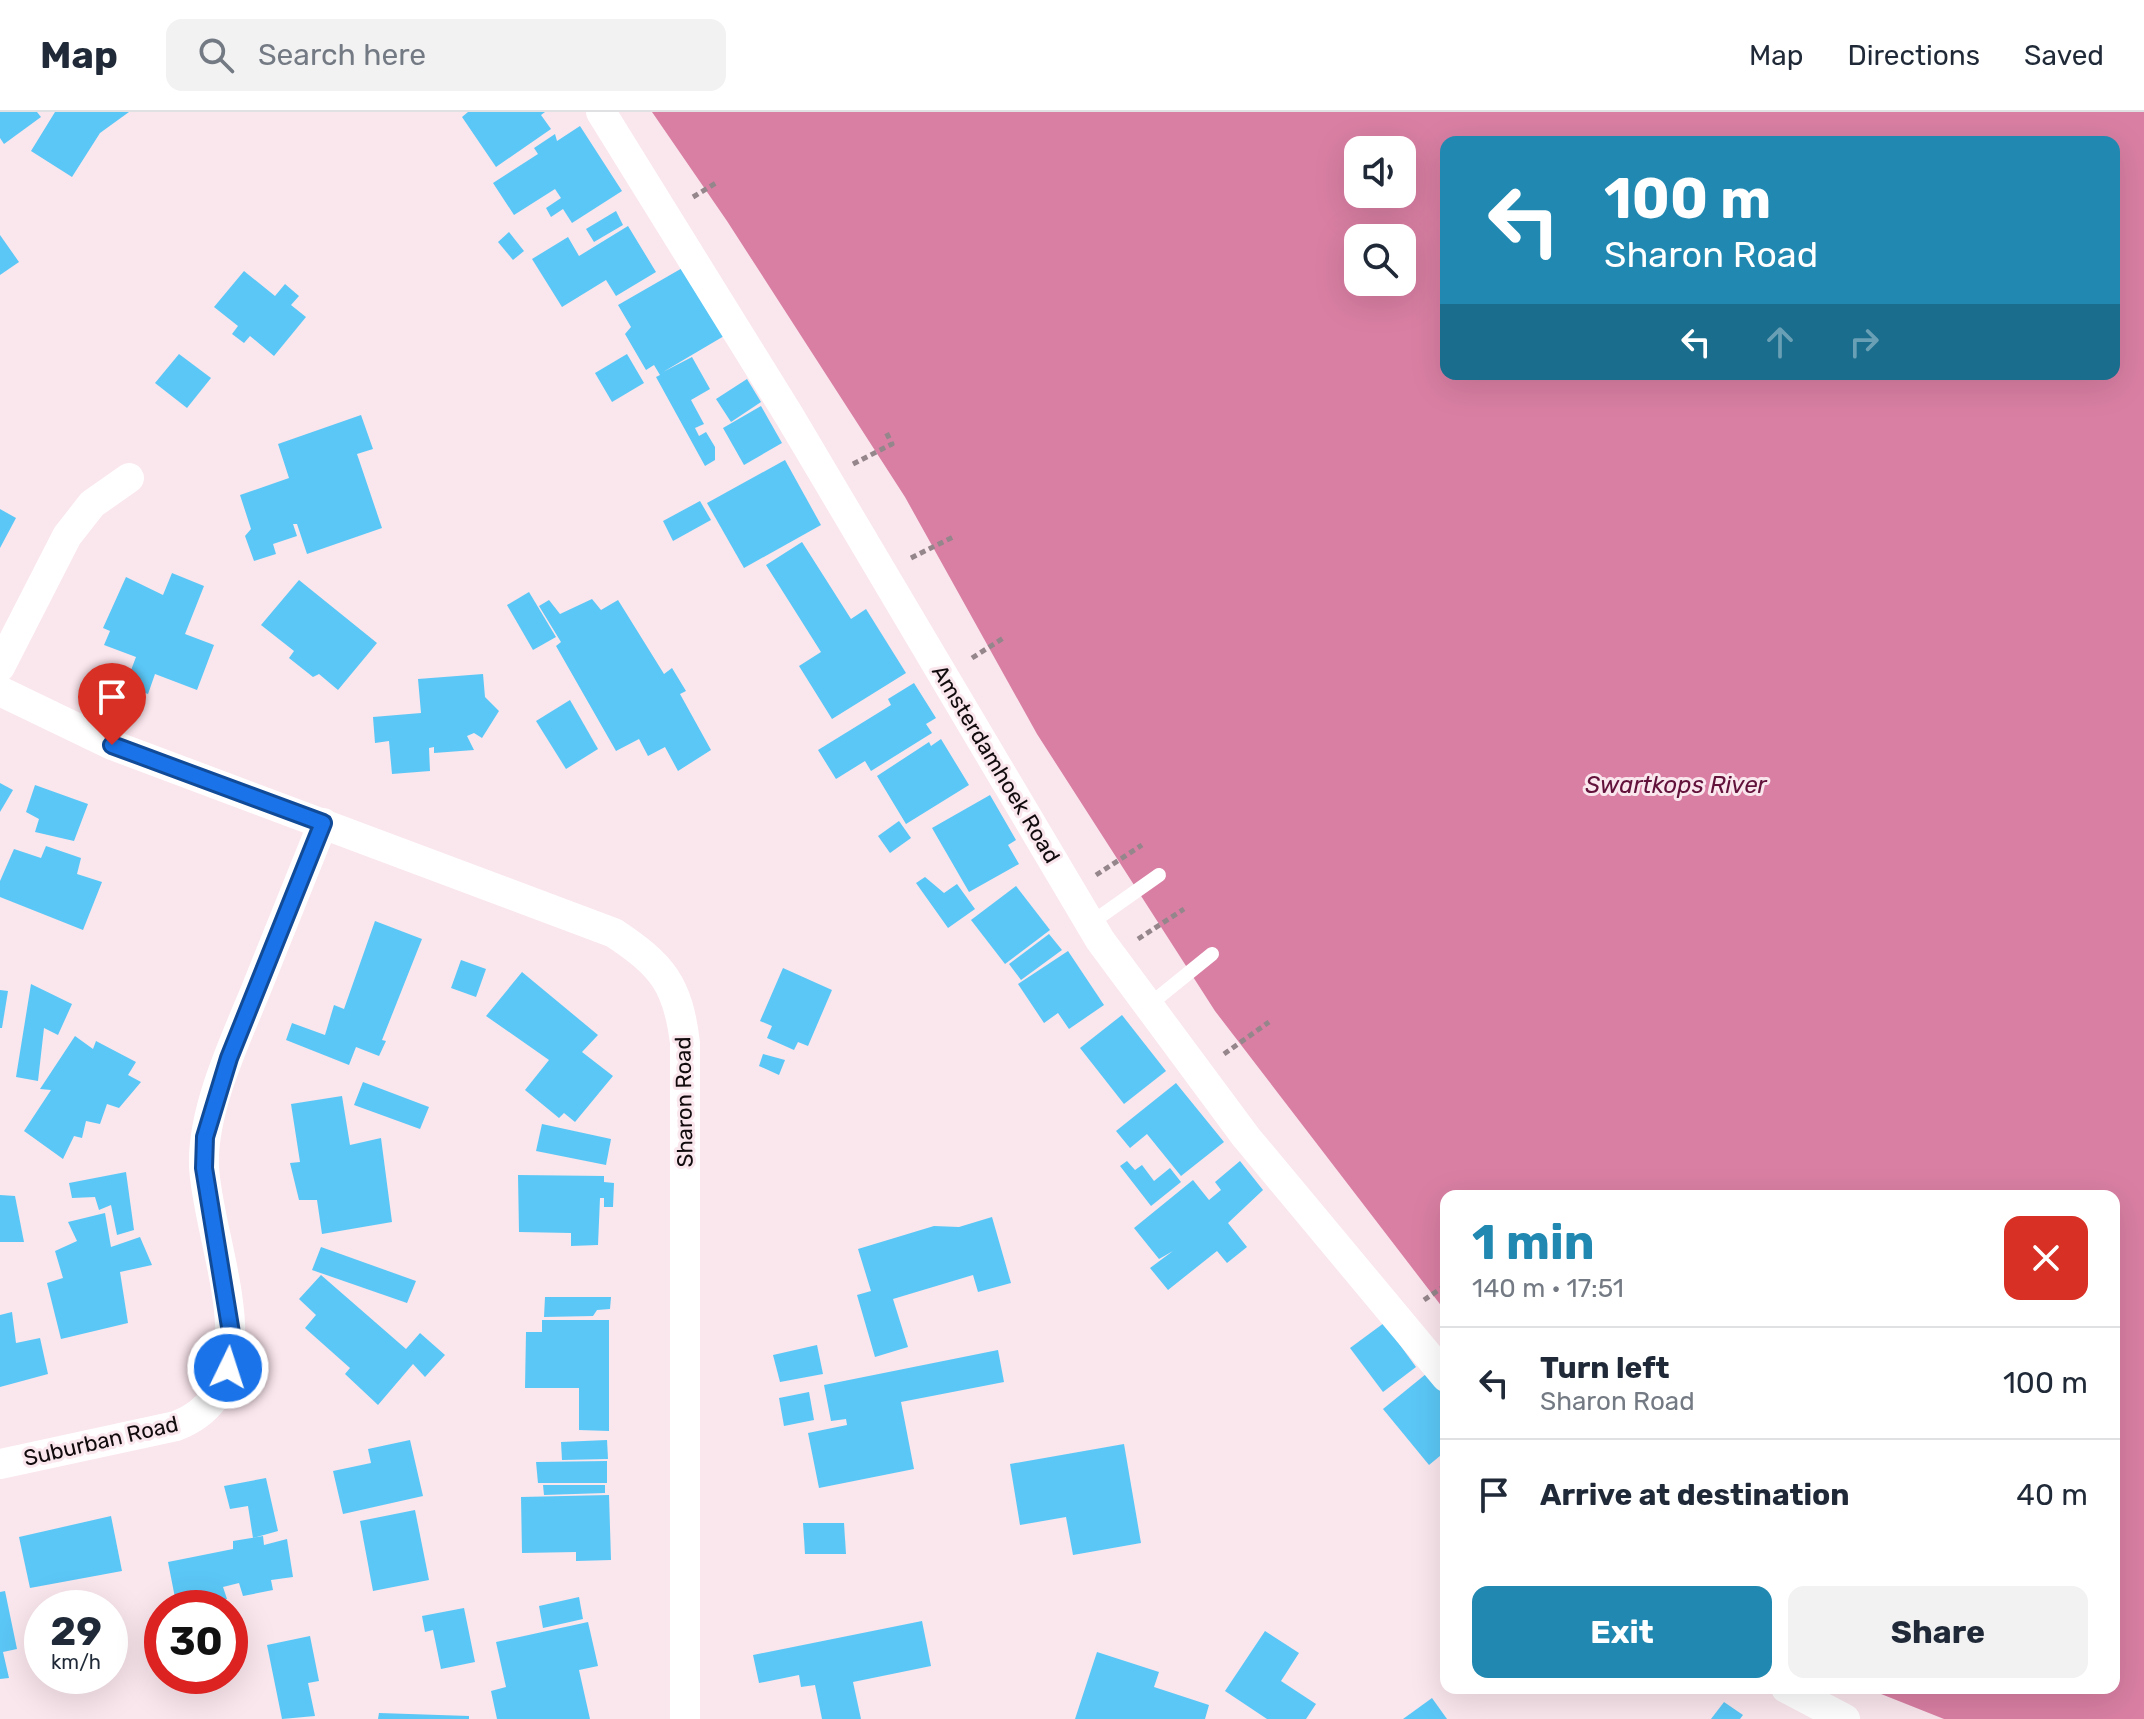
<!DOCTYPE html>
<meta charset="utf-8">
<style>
body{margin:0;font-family:Rubik,sans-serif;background:#f2f2f3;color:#1f2937;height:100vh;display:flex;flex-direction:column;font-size:30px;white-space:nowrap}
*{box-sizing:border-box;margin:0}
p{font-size:26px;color:#747a83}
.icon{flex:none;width:44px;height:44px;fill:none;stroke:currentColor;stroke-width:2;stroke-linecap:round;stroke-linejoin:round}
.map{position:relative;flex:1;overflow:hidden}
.drawer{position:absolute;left:1440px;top:1078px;width:680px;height:504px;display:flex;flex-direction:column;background:#fff;border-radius:16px;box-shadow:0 8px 32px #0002}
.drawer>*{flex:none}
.guide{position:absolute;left:1440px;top:24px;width:680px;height:244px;border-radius:16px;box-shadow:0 8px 32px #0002;background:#2189b1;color:#fff;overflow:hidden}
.buttons{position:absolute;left:1344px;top:24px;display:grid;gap:16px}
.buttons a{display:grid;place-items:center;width:72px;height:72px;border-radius:16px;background:#fff;box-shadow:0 8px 32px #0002;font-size:40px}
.speed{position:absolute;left:24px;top:1478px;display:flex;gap:16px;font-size:40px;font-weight:700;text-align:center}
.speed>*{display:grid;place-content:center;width:104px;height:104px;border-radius:50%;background:#fff;box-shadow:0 8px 32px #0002;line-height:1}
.speed small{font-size:20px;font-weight:400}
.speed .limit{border:12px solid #d22;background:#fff;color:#111}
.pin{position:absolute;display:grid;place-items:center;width:68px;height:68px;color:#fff;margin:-82px -34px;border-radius:50% 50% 50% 0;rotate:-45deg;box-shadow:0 0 8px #0007}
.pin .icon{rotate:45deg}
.me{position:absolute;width:88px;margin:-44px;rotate:4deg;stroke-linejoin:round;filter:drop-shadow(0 0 6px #0008)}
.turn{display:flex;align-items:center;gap:28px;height:168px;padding:0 32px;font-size:36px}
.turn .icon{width:104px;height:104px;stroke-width:2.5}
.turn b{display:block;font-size:56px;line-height:68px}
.lanes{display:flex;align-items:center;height:76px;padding:0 32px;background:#0003;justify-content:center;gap:40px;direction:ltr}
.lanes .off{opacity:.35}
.round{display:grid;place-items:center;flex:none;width:84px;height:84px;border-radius:16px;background:#f2f2f3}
.head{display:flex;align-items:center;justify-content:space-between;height:136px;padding:0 32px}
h1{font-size:48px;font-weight:700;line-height:60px;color:#2189b1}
.primary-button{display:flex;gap:16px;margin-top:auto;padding:16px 32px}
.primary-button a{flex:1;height:92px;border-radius:16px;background:#2189b1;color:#fff;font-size:32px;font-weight:700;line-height:92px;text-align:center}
.primary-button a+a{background:#f2f2f3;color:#1f2937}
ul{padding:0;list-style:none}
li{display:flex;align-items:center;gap:24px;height:112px;padding:0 32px;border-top:2px solid #e0e1e3}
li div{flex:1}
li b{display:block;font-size:30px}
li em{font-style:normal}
header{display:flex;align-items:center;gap:48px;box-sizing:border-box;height:112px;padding:0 40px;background:#fff;border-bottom:2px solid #e0e1e3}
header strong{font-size:38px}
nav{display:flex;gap:44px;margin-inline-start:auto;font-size:28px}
.search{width:560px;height:72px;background:#f2f2f3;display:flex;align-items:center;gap:20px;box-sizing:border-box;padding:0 28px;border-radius:16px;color:#747a83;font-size:30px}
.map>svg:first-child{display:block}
.water{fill:#d97fa3;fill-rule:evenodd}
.building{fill:#5bc7f6}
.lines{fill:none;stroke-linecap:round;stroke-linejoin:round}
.path{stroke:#94868b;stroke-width:5;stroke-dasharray:6 4;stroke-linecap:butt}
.lane{stroke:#fff;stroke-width:14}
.street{stroke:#fff;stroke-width:30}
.route-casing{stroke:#114b97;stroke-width:20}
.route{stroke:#1a73e8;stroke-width:14}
.labels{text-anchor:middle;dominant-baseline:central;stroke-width:6;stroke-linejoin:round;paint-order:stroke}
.street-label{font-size:22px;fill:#110b0d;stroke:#fae6ed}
.water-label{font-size:24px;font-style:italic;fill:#62113a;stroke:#fae6ed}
</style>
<header>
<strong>Map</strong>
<div class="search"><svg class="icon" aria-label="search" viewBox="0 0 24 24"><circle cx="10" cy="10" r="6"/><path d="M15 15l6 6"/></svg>Search here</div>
<nav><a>Map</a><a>Directions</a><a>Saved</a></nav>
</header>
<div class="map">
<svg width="2144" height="1607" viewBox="0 0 2144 1607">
<rect width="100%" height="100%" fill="#fae6ed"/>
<path class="water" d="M652 0H2144V1607H1944L1866 1576H2114V1084H1446V1200L1215 899 1037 622 905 385 727 109ZM1446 30H2114V262H1446ZM1358 38H1402V82H1358ZM1358 126H1402V170H1358Z"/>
<g class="building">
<polygon points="0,0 37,0 41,5 4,32 0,26"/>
<polygon points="55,0 129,0 100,21 72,65 31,39"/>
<polygon points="468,0 545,0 541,3 551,17 496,55 462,5"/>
<polygon points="580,14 622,79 572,111 563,97 551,105 546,96 561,86 555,77 514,103 493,71 538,42 534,36 555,22 557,29"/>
<polygon points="616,99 623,113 594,130 586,117"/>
<polygon points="628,114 656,160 616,184 606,168 562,195 532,147 568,125 579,144"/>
<polygon points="509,120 524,139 513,148 498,130"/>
<polygon points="0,123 19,150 0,163"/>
<polygon points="684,155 724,224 663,260 692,245 710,277 691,288 704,312 695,316 699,324 706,320 715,335 715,348 705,354 656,265 660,263 654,253 646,258 625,222 631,215 618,193"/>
<polygon points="244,159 275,184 285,172 299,184 291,193 306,205 274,244 250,224 244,231 232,222 238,214 214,195"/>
<polygon points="179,242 211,266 187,296 155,271"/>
<polygon points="627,242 644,271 612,290 595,261"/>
<polygon points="747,267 761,290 731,310 716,287"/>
<polygon points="761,294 782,331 744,353 723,316"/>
<polygon points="361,303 373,337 357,342 382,416 307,442 297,412 293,412 297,424 273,432 276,442 254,449 245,424 251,417 240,383 289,366 278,332"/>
<polygon points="785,348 821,413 744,456 707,391"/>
<polygon points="700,389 711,408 673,429 663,409"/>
<polygon points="0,397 16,406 0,436"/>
<polygon points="802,430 851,507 866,497 906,561 832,607 799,554 821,540 766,453"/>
<polygon points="172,461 204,474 185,522 214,533 197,578 155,562 148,582 125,574 136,545 104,533 110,519 103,516 126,465 163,483"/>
<polygon points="299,468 377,531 338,578 319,562 313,565 289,546 294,539 261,513"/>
<polygon points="529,480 556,525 533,538 507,493"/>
<polygon points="592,487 601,498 618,488 664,562 672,556 686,579 680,582 711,638 678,659 665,635 648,644 639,627 616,639 556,534 561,530 539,494 549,488 560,502"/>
<polygon points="483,562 485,585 499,599 482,626 474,621 467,624 474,638 434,641 434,635 429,636 430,659 392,662 389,629 375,631 373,605 421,601 418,567"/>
<polygon points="914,571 936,606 926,612 932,621 871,659 865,649 836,667 818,638 891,593 888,587"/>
<polygon points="570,588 598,637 566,657 536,609"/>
<polygon points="941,627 969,673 906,712 877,664 929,630 931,634"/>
<polygon points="0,671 13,678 0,700"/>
<polygon points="35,673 88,692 74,729 35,720 39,707 26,700"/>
<polygon points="990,683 1016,728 1008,733 1019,752 969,780 932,716"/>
<polygon points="899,709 911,726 890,741 878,724"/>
<polygon points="46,734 81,746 77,762 102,770 83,818 0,785 0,769 14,737 41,746"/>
<polygon points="925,765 944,781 957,772 975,797 948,816 916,771"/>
<polygon points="1016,774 1050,818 1005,852 971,808"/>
<polygon points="375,809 422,827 382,928 386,929 379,944 356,935 349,953 286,928 292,911 325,923 334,893 344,897"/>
<polygon points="1049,822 1062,838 1021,868 1009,852"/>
<polygon points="1068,839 1104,893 1069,917 1058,901 1044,911 1018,872"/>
<polygon points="461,848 486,857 476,885 451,876"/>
<polygon points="783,856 832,878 808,934 798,930 794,938 767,926 772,914 760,909"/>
<polygon points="522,860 598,923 582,940 613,964 575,1010 564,1001 559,1006 525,978 549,948 486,904"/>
<polygon points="31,872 72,892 58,923 44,916 38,969 16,965"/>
<polygon points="0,878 8,879 2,916 0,916"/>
<polygon points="1122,903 1166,959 1124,992 1080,936"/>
<polygon points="75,924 93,937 96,929 136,950 128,963 141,970 119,996 107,992 100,1012 86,1009 82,1026 74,1024 63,1047 24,1019 51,978 40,977"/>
<polygon points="763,942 785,948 779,963 759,954"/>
<polygon points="363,970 429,995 420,1017 354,993"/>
<polygon points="1176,971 1224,1030 1181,1064 1147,1022 1130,1036 1116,1019"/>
<polygon points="342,984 350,1033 381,1026 392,1110 322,1122 317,1088 299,1088 290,1051 300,1050 291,992"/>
<polygon points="542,1012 611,1027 606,1053 536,1039"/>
<polygon points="1127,1049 1135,1058 1142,1053 1154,1069 1170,1056 1181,1070 1151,1094 1120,1054"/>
<polygon points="1240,1049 1263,1078 1228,1111 1247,1135 1227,1151 1217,1139 1168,1178 1150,1156 1173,1139 1159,1147 1134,1116 1193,1068 1209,1088 1221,1078 1215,1070"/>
<polygon points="126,1060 134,1118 117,1123 111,1093 99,1098 95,1085 72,1086 69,1071"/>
<polygon points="518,1063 604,1064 604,1070 614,1071 613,1095 604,1095 604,1086 600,1086 598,1133 571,1134 571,1121 519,1120"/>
<polygon points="0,1083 15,1084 24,1130 0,1130"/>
<polygon points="105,1101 111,1135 140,1125 152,1153 120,1160 128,1211 61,1227 47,1171 63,1166 55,1139 77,1129 68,1110"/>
<polygon points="992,1105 1011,1171 978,1180 973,1163 893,1187 908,1235 875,1245 857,1183 871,1179 858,1137 934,1114 959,1115"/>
<polygon points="321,1135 416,1169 407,1191 312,1158"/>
<polygon points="321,1163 406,1237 420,1221 445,1243 425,1265 413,1252 378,1293 345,1262 350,1256 305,1216 316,1203 299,1187"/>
<polygon points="545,1185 611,1185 610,1197 597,1198 593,1204 544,1205"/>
<polygon points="12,1200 16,1231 40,1226 48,1262 0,1275 0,1203"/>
<polygon points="542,1208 609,1208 609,1319 579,1318 579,1276 525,1276 526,1220 542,1220"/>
<polygon points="1384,1211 1416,1255 1383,1280 1350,1236"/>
<polygon points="817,1233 823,1262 780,1270 773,1243"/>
<polygon points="998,1238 1004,1270 901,1290 914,1357 819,1376 808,1321 847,1313 846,1307 831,1309 824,1273"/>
<polygon points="1426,1262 1446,1286 1446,1339 1429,1353 1383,1297"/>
<polygon points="809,1280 814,1308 784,1314 779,1286"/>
<polygon points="410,1328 423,1384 343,1402 333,1359 371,1351 368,1337"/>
<polygon points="607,1328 608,1347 562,1348 561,1330"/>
<polygon points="1124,1332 1141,1431 1073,1443 1066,1405 1020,1413 1010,1352"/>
<polygon points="607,1349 607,1371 538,1371 536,1350"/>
<polygon points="266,1366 278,1419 253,1426 248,1394 230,1397 224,1374"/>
<polygon points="543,1373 605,1373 605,1381 544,1383"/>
<polygon points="609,1383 611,1448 576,1449 576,1440 522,1441 521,1385"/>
<polygon points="415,1398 429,1468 373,1479 360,1409"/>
<polygon points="111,1404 122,1459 30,1476 19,1425"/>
<polygon points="803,1411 844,1411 846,1442 805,1442"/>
<polygon points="263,1424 264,1433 287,1427 293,1465 271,1468 273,1478 243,1484 239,1471 223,1475 227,1487 177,1496 168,1450 233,1437 233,1429"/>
<polygon points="5,1479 17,1537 3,1540 9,1566 0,1567 0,1480"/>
<polygon points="579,1485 583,1507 543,1516 539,1494"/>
<polygon points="464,1496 475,1550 441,1557 433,1518 425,1520 422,1504"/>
<polygon points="922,1509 931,1554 853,1570 861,1607 822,1607 815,1573 801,1575 799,1563 759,1571 753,1543"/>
<polygon points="588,1510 598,1554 579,1558 590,1607 497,1607 491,1579 506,1575 496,1530"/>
<polygon points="1265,1519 1299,1541 1281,1569 1316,1592 1306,1607 1267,1607 1225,1579"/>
<polygon points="310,1524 319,1569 308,1571 315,1604 282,1607 267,1533"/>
<polygon points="1097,1540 1159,1560 1154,1575 1209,1593 1205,1607 1075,1607"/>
<polygon points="1432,1586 1447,1607 1403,1607"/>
<polygon points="1724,1590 1743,1603 1740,1607 1711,1607"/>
<polygon points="379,1601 469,1604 469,1607 378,1607"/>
</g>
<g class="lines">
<g class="path">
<polyline points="693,85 716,71"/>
<polyline points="853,352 892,332 885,318"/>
<polyline points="911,446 953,425"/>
<polyline points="972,546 1005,525"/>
<polyline points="1096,763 1142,733"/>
<polyline points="1138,827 1184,797"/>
<polyline points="1224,942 1269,910"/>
<polyline points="1424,1188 1446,1173"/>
</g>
<g class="lane">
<polyline points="1091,811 1159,763"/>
<polyline points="1149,893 1212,842"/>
</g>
<g class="street">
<polyline points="601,0 790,305 1100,828 1246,1025 1446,1265"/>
<polyline points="0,555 67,424 92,392 129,366"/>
<path d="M0 579 112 633 614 821C662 853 678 872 685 931V1607"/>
<path d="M0 1352 176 1314C277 1275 207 1131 204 1054 202 999 234 931 255 880 277 824 300 768 323 711"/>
<polyline points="1786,1576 1845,1607"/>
</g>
</g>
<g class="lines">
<defs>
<polyline id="route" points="112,633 323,711 229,946 205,1025 204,1056 232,1227 228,1256"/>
</defs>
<use href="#route" class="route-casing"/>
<use href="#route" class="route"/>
</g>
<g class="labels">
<g class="street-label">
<text transform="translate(996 652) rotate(59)">Amsterdamhoek Road</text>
<text transform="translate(684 990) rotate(-91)">Sharon Road</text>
<text transform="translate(101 1329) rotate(-13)">Suburban Road</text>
</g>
<g class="water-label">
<text x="1676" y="673">Swartkops River</text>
</g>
</g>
</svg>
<div class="buttons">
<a><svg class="icon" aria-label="sound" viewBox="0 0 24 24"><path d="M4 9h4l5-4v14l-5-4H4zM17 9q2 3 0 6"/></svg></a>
<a><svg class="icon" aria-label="search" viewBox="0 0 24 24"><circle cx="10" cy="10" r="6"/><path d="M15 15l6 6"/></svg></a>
</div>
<div class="speed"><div>29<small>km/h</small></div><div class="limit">30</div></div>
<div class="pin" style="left:112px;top:633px;background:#d93025"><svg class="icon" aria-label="arrive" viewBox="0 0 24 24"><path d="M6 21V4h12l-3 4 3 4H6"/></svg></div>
<svg class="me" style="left:228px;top:1256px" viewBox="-20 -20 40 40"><circle r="17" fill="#1a73e8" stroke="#fff" stroke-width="3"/><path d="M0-11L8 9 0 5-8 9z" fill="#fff"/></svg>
<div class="guide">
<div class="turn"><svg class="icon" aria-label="left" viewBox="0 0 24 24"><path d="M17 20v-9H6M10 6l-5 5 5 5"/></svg><div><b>100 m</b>Sharon Road</div></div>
<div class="lanes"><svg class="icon" aria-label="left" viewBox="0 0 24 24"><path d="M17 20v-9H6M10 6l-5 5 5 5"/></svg><svg class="icon off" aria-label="ahead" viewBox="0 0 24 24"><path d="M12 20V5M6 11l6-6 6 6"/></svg><svg class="icon off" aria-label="right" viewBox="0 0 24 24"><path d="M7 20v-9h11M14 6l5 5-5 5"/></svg></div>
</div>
<section class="drawer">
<div class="head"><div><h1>1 min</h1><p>140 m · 17:51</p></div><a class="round" style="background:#d93025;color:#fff"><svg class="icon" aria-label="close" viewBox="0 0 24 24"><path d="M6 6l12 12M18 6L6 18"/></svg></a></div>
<ul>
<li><svg class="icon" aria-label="left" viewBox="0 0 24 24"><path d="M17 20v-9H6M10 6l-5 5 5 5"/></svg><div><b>Turn left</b><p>Sharon Road</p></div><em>100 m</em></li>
<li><svg class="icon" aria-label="arrive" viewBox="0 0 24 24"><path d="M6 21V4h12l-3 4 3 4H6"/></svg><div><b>Arrive at destination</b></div><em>40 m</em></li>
</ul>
<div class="primary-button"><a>Exit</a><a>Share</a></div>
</section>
</div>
